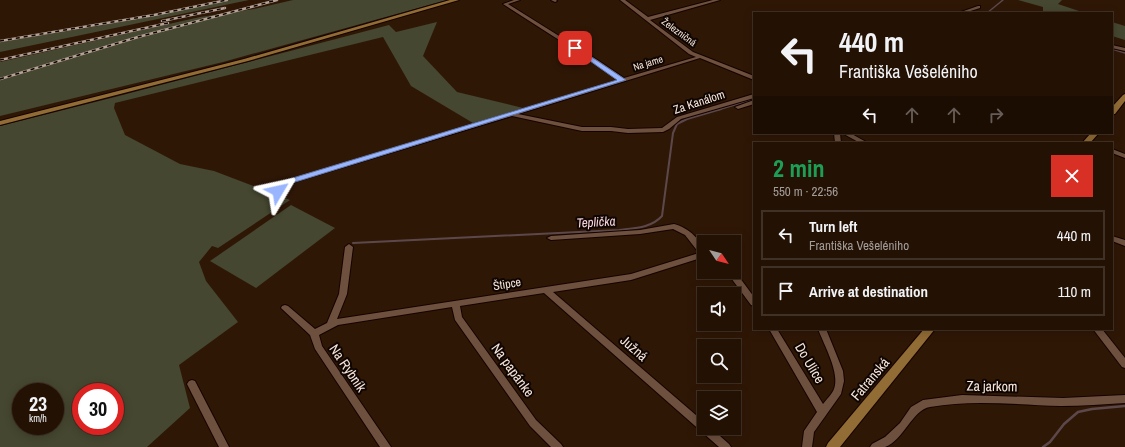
<!DOCTYPE html>
<meta charset="utf-8">
<style>
body{margin:0;font-family:"Archivo Narrow",sans-serif;background:#2b1a0e;color:#f1f3f6;height:100vh;display:flex;flex-direction:column;font-size:15px;white-space:nowrap}
*{box-sizing:border-box;margin:0}
p{font-size:13px;color:#a39d9a}
.icon{flex:none;width:22px;height:22px;fill:none;stroke:currentColor;stroke-width:2;stroke-linecap:round;stroke-linejoin:round}
.map{position:relative;flex:1;overflow:hidden}
.drawer{position:absolute;left:753px;top:142px;width:360px;height:188px;display:flex;flex-direction:column;background:#231104;border-radius:0px;box-shadow:0 2px 10px #0003,0 0 0 1px #403126}
.drawer>*{flex:none}
.guide{position:absolute;left:753px;top:12px;width:360px;height:122px;border-radius:0px;box-shadow:0 2px 10px #0003,0 0 0 1px #403126;background:#231104;color:#f1f3f6;overflow:hidden}
.needle{width:26px;rotate:125deg}
.controls{position:absolute;left:697px;top:235px;display:grid;gap:8px}
.controls a{display:grid;place-items:center;width:44px;height:44px;border-radius:0px;background:#231104;box-shadow:0 2px 10px #0003,0 0 0 1px #403126;font-size:20px}
.speed{position:absolute;left:12px;top:383px;display:flex;gap:8px;font-size:20px;font-weight:700;text-align:center}
.speed>*{display:grid;place-content:center;width:52px;height:52px;border-radius:50%;background:#231104;box-shadow:0 2px 10px #0003,0 0 0 1px #403126;line-height:1}
.speed small{font-size:10px;font-weight:400}
.speed .limit{border:6px solid #d22;background:#fff;color:#111}
.pin{position:absolute;display:grid;place-items:center;width:34px;height:34px;color:#fff;margin:-17px;border-radius:8px;box-shadow:0 2px 6px #0006}
.me{position:absolute;width:44px;margin:-22px;rotate:54deg;stroke-linejoin:round;filter:drop-shadow(0 0 3px #0008)}
.turn{display:flex;align-items:center;gap:14px;height:84px;padding:0 20px;font-size:18px}
.turn .icon{width:52px;height:52px;stroke-width:2.5}
.turn b{display:block;font-size:28px;line-height:34px}
.lanes{display:flex;align-items:center;height:38px;padding:0 20px;background:#0003;justify-content:center;gap:20px;direction:ltr}
.lanes .off{opacity:.35}
.round{display:grid;place-items:center;flex:none;width:42px;height:42px;border-radius:0px;background:#2b1a0e}
.headline{display:flex;align-items:center;justify-content:space-between;height:68px;padding:0 20px}
h1{font-size:24px;font-weight:700;line-height:30px;color:#1e9e55}
ul{padding:0;list-style:none}
li{display:flex;align-items:center;gap:12px;height:50px;margin:0 8px 6px;padding:0 12px;border:2px solid #403126;border-radius:0px}
li div{flex:1}
li b{display:block;font-size:15px}
li em{font-style:normal}
.map>svg:first-child{display:block}
.green{fill:#454730;fill-rule:evenodd}
.lines{fill:none;stroke-linecap:round;stroke-linejoin:round}
.stream-far2{stroke:#5c484b;stroke-width:1.5}
.stream-far1{stroke:#5c484b;stroke-width:2}
.stream{stroke:#5c484b;stroke-width:2.5}
.minor-casing{stroke:#160300;stroke-width:2}
.secondary-casing{stroke:#160300;stroke-width:2}
.minor{fill:#6d503e;fill-rule:evenodd}
.secondary{fill:#926c35;fill-rule:evenodd}
.rail-casing{stroke:#b5a195;stroke-width:2.5}
.rail{stroke:#0f0602;stroke-width:1.5;stroke-dasharray:4;stroke-linecap:butt}
.route{fill:#99b5fd;stroke:#6376a4}
.labels{text-anchor:middle;dominant-baseline:central;stroke-width:4;stroke-linejoin:round;paint-order:stroke}
.far-street-label{font-size:10px;fill:#f7e5db;stroke:#0f0602}
.street-label{font-size:12px;fill:#f7e5db;stroke:#0f0602}
.water-label{font-size:13px;font-style:italic;fill:#fcd8e4;stroke:#0f0602}
.near-street-label{font-size:14px;fill:#f7e5db;stroke:#0f0602}
</style>
<div class="map">
<svg width="1125" height="447" viewBox="0 0 1125 447">
<rect width="100%" height="100%" fill="#2f1706"/>
<g class="green">
<polygon points="231,0 249,0 0,52 0,42 98,26"/>
<polygon points="293,0 447,0 223,62 0,116 0,62 200,17 254,9"/>
<polygon points="1018,0 1062,0 1058,4 1085,13 1048,13 1043,12 1043,7"/>
<path d="M437 22 423 56 457 92 523 108 473 123 411 86 383 37 115 103 114 108 125 135 180 164 214 171 290 200 218 248 212 246 199 262 206 281 238 322 179 365 190 408 147 447H0V126L115 97 389 25 396 32ZM21 392H55V426H21ZM81 392H115V426H81Z"/>
<polygon points="1112,22 1125,26 1125,40 1112,36"/>
<polygon points="291,205 335,228 256,288 210,261"/>
</g>
<g class="lines">
<g class="stream-far2">
<polyline points="987,13 1003,0"/>
<polyline points="1112,49 1125,53"/>
<polyline points="718,110 754,99"/>
</g>
<path class="stream-far1" d="M353 243 619 230C635 228 651 228 662 216L673 133 677 124 687 119 721 109"/>
<polyline class="stream" points="1043,447 1050,442 1064,424 1078,412 1092,409 1125,406"/>
<defs>
<g id="minor">
<polygon points="514,0 520,0 508,4 599,61 624,78 696,57 689,54 620,0 625,0 648,17 713,0 720,0 650,20 693,52 754,76 754,80 700,58 518,114 582,127 611,127 628,129 662,128 677,117 754,94 754,98 681,119 669,129 663,132 628,133 611,131 582,131 512,116 291,183 282,188 280,192 276,192 275,191 277,186 287,181 619,80 595,63 503,4"/>
<polygon points="551,0 556,0 557,1 555,2"/>
<polygon points="978,6 980,6 980,8 964,13 958,13"/>
<polygon points="1112,45 1125,48 1125,51 1112,48"/>
<polygon points="754,100 754,104 738,109 735,107"/>
<polygon points="834,133 840,133 841,143 835,143"/>
<polygon points="842,133 850,133 868,143 860,143"/>
<polygon points="1112,149 1125,154 1125,158 1112,153"/>
<path d="M674 224C689 228 704 241 704 257L631 280 553 292 704 422V428H711L729 444 731 447H719L544 293 460 306 462 317 536 420 561 444 563 447H551L530 426 455 320 452 307 338 325 319 335 322 346 391 447H380L315 349 310 335 281 308 282 306 285 305 288 306 315 329 327 323 339 294 345 247 349 244 353 247 347 294 337 319 631 274 699 253 685 235 673 229 640 234 551 240 547 238 551 236 640 230Z"/>
<polygon points="1112,236 1125,240 1125,246 1112,241"/>
<polygon points="723,272 733,272 737,274 754,297 754,306 751,305 731,278 724,274"/>
<path d="M769 329H777L823 404C826 400 832 394 834 389 840 373 824 345 818 329H826L843 371 844 381 841 394 814 432 812 447H802L804 431 817 412Z"/>
<polygon points="1093,329 1102,329 1125,358 1125,368 1122,367"/>
<polygon points="192,380 195,381 229,447 219,447 187,384 189,381"/>
<path d="M962 395 1063 398 1125 395V403C1104 404 1082 406 1061 406 1018 405 973 399 930 407 912 410 904 440 885 447 881 447 875 447 870 447L872 444 885 437 900 423 911 407 923 400Z"/>
</g>
<g id="secondary">
<polygon points="450,0 459,0 248,61 0,125 0,121 244,59"/>
<polygon points="1125,94 1125,101 1115,114 1112,114 1112,107 1123,95"/>
<polygon points="1091,133 1099,133 1090,143 1082,143"/>
<polygon points="924,329 935,329 840,447 826,447 828,443"/>
</g>
</defs>
<use href="#minor" class="minor-casing"/>
<use href="#secondary" class="secondary-casing"/>
<use href="#minor" class="minor"/>
<use href="#secondary" class="secondary"/>
<defs>
<g id="rail">
<polyline points="162,21 225,8"/>
<polyline points="0,41 154,15 227,0"/>
<polyline points="0,60 168,23"/>
<polyline points="0,79 138,37 277,0"/>
</g>
</defs>
<use href="#rail" class="rail-casing"/>
<use href="#rail" class="rail"/>
</g>
<polygon class="route" points="575,46 626,80 292,183 283,189 281,193 275,193 274,191 276,186 286,180 617,80 573,49 572,48"/>
<g class="labels">
<g class="far-street-label">
<text transform="translate(679 32) rotate(36)">Železničná</text>
<text transform="translate(648 63) rotate(-17)">Na jame</text>
</g>
<g class="street-label">
<text transform="translate(699 102) rotate(-18)">Za Kanálom</text>
<text transform="translate(507 284) rotate(-9)">Štipce</text>
</g>
<g class="water-label">
<text transform="translate(596 222) rotate(-3)">Teplička</text>
</g>
<g class="near-street-label">
<text transform="translate(634 348) rotate(41)">Južná</text>
<text transform="translate(810 363) rotate(59)">Do Ulice</text>
<text transform="translate(348 368) rotate(56)">Na Rybník</text>
<text transform="translate(513 370) rotate(54)">Na papánke</text>
<text transform="translate(870 379) rotate(-50)">Fatranská</text>
<text transform="translate(992 386) rotate(1)">Za jarkom</text>
</g>
</g>
</svg>
<div class="controls">
<a><svg class="needle" viewBox="-14 -14 28 28"><path d="M0-13l5 13h-10z" fill="#e53935"/><path d="M0 13l5-13h-10z" fill="#a39d9a"/></svg></a>
<a><svg class="icon" aria-label="sound" viewBox="0 0 24 24"><path d="M4 9h4l5-4v14l-5-4H4zM17 9q2 3 0 6"/></svg></a>
<a><svg class="icon" aria-label="search" viewBox="0 0 24 24"><circle cx="10" cy="10" r="6"/><path d="M15 15l6 6"/></svg></a>
<a><svg class="icon" aria-label="layers" viewBox="0 0 24 24"><path d="M12 4l9 5-9 5-9-5zM3 14l9 5 9-5"/></svg></a>
</div>
<div class="speed"><div>23<small>km/h</small></div><div class="limit">30</div></div>
<div class="pin" style="left:575px;top:48px;background:#d93025"><svg class="icon" aria-label="arrive" viewBox="0 0 24 24"><path d="M6 21V4h12l-3 4 3 4H6"/></svg></div>
<svg class="me" style="left:278px;top:191px" viewBox="-20 -20 40 40"><path d="M0-17L14 15 0 8-14 15z" fill="#99b5fd" stroke="#fff" stroke-width="4"/></svg>
<div class="guide">
<div class="turn"><svg class="icon" aria-label="left" viewBox="0 0 24 24"><path d="M17 20v-9H6M10 6l-5 5 5 5"/></svg><div><b>440 m</b>Františka Vešeléniho</div></div>
<div class="lanes"><svg class="icon" aria-label="left" viewBox="0 0 24 24"><path d="M17 20v-9H6M10 6l-5 5 5 5"/></svg><svg class="icon off" aria-label="ahead" viewBox="0 0 24 24"><path d="M12 20V5M6 11l6-6 6 6"/></svg><svg class="icon off" aria-label="ahead" viewBox="0 0 24 24"><path d="M12 20V5M6 11l6-6 6 6"/></svg><svg class="icon off" aria-label="right" viewBox="0 0 24 24"><path d="M7 20v-9h11M14 6l5 5-5 5"/></svg></div>
</div>
<section class="drawer">
<div class="headline"><div><h1>2 min</h1><p>550 m · 22:56</p></div><a class="round" style="background:#d93025;color:#fff"><svg class="icon" aria-label="close" viewBox="0 0 24 24"><path d="M6 6l12 12M18 6L6 18"/></svg></a></div>
<ul>
<li><svg class="icon" aria-label="left" viewBox="0 0 24 24"><path d="M17 20v-9H6M10 6l-5 5 5 5"/></svg><div><b>Turn left</b><p>Františka Vešeléniho</p></div><em>440 m</em></li>
<li><svg class="icon" aria-label="arrive" viewBox="0 0 24 24"><path d="M6 21V4h12l-3 4 3 4H6"/></svg><div><b>Arrive at destination</b></div><em>110 m</em></li>
</ul>
</section>
</div>
